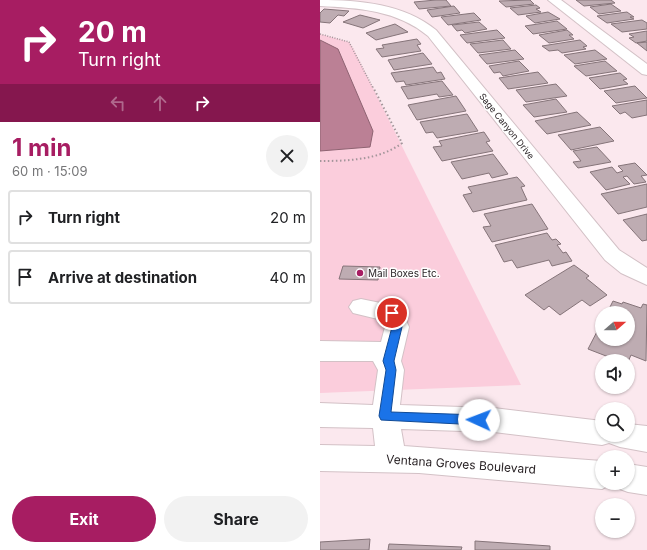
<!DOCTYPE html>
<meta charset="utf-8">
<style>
body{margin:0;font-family:Inter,sans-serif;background:#f2f2f2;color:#202124;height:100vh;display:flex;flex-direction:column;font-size:15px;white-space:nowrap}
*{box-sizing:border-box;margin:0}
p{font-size:13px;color:#757577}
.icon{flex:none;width:22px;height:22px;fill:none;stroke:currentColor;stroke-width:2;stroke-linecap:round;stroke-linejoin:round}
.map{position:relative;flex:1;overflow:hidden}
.details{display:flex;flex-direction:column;background:#fff;width:320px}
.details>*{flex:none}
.banner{background:#a71d62;color:#fff;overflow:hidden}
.needle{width:26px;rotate:70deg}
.tools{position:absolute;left:275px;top:306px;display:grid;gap:8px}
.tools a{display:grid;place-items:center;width:40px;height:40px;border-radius:50%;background:#fff;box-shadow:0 1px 3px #0004;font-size:20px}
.pin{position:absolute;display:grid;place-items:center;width:34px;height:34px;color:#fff;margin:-17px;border:2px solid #fff;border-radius:50%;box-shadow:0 1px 4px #0007}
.me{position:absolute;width:44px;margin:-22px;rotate:272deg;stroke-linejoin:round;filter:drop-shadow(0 0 3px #0008)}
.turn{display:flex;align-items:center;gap:14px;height:84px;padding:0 12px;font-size:18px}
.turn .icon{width:52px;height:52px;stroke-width:2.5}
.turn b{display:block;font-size:28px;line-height:34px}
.lanes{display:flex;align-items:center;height:38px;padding:0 12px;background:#0003;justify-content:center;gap:20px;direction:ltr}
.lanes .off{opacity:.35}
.round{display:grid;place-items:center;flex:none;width:42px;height:42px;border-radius:21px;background:#f2f2f2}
.head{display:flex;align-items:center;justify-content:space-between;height:68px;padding:0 12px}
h1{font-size:24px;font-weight:700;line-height:30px;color:#a71d62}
.cta{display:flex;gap:8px;margin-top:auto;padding:8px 12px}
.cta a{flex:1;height:46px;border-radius:24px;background:#a71d62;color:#fff;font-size:16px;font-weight:700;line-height:46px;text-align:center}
.cta a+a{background:#f2f2f2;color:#202124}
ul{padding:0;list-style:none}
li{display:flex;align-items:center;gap:12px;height:54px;margin:0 8px 6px;padding:0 4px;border:2px solid #e0e0e0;border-radius:4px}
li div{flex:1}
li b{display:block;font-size:15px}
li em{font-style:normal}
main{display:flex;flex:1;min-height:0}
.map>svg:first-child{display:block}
.green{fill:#fbcddc}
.water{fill:#bb8095;stroke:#8e6372}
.building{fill:#beacb2;stroke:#857479}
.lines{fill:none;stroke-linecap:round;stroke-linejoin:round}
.minor-casing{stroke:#d3c1c6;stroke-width:2}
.path-far1{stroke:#a3959a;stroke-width:1.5;stroke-dasharray:1 1.5;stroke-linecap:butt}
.path{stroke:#a3959a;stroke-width:2;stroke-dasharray:1.5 2.5;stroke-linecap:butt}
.minor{fill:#fff;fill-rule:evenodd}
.route{fill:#1a73e8;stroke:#114b97}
.poi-dot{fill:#a71d62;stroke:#fff;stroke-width:1.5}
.labels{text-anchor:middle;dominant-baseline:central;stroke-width:3;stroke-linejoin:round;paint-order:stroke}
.far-street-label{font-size:9px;fill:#261f22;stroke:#fff}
.poi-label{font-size:10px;fill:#261f22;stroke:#fff;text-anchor:start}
.near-street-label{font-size:12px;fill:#261f22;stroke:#fff}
</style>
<main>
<section class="details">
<div class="banner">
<div class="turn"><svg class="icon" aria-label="right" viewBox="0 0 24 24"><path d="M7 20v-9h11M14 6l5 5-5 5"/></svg><div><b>20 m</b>Turn right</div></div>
<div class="lanes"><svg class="icon off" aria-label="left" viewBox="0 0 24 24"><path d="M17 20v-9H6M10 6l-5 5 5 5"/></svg><svg class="icon off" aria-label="ahead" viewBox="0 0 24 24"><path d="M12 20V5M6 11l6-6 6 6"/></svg><svg class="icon" aria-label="right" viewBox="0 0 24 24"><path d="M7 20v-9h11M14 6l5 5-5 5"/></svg></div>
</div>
<div class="head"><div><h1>1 min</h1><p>60 m · 15:09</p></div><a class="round"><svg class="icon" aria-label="close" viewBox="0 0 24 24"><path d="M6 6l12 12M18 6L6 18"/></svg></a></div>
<ul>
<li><svg class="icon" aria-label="right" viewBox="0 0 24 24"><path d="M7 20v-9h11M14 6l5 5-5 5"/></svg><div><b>Turn right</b></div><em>20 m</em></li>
<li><svg class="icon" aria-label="arrive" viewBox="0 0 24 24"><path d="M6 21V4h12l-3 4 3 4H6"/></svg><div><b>Arrive at destination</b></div><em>40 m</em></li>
</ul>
<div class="cta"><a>Exit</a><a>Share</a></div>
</section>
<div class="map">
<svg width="327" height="550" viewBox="0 0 327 550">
<rect width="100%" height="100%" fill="#fbe8ee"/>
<polygon class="green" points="0,34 29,42 33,48 201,385 0,393"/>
<polygon class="water" points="0,40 18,49 53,131 50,147 0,151"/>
<g class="building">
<polygon points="116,0 126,0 131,6 99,9 94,2"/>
<polygon points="210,0 214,4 186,7 179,1"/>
<polygon points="256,0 291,0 295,3 264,6"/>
<polygon points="291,4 301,11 279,14 270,7"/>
<polygon points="216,5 220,8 216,9 221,12 198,15 190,8"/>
<polygon points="134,6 140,13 112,17 107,10"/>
<polygon points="4,9 29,11 24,16 18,15 10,23 0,22 0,13"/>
<polygon points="228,12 240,19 215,23 206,16"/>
<polygon points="307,12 314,17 310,17 314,19 287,23 277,16"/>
<polygon points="154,13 161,20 128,25 121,17"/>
<polygon points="40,15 60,20 43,28 23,22"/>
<polygon points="322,20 327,23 327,29 302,32 291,24"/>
<polygon points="237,21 247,29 213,34 205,26"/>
<polygon points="159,22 167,29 145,33 142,30 137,31 132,25"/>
<polygon points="75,24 88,32 56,40 46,33"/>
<polygon points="177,30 185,38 147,43 140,35"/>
<polygon points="247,30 253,35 249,35 254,39 229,43 219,35"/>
<polygon points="327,31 327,41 316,43 309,38 314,37 309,34"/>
<polygon points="97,39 101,44 97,45 101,51 62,57 56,49 64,48 62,45"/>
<polygon points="183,40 191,49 158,53 150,44"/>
<polygon points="260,40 267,46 263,47 266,49 242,53 238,50 229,51 222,46"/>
<polygon points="327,42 327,51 317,43"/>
<polygon points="195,50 204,59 167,64 159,55"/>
<polygon points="275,50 287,59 255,64 244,55"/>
<polygon points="103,53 112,64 74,70 68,60"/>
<polygon points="199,61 209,71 183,76 180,72 174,73 169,66"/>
<polygon points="285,61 297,71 266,76 254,66"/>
<polygon points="113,67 117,73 121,72 125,79 86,85 84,81 76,82 71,73"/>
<polygon points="218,72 228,83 188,89 179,78"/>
<polygon points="300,73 307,79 303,80 308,84 280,89 269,78"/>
<polygon points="122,81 133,95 119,97 117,94 88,99 81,87"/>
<polygon points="236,84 247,96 206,102 196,90"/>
<polygon points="315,86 327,98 296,103 284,91"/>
<polygon points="136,96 146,111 97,120 88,105"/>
<polygon points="236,99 247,112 214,117 203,105"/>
<polygon points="327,100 327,115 312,118 305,112 300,114 292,106"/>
<polygon points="257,112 271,125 227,134 215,121"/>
<polygon points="147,114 158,131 117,138 113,132 106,133 100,122"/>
<polygon points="280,127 294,141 251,150 238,135"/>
<polygon points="164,132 170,141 166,142 173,151 122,161 113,147 122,146 119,141"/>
<polygon points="277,147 291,162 258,168 253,162 261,161 253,151"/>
<polygon points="173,154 188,174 172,178 169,173 142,179 131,162"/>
<polygon points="315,163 327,175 321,176 326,182 314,184 307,176 303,177 310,184 286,190 270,172 292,167 297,173 303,171 298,166"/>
<polygon points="197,177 205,186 201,187 207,200 153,212 143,195 152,193 148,187"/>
<polygon points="327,184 327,207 298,214 281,194"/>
<polygon points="212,204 228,229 172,242 163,227 171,226 164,214"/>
<polygon points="327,214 327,240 322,241 303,220"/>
<polygon points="227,233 232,240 236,239 241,244 237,245 243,253 246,252 252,261 232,266 229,260 197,268 192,260 184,262 175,245"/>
<polygon points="254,265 269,276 266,278 287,295 270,306 262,300 240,315 229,306 224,310 205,295"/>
<polygon points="23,266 60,267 58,280 19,279"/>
<polygon points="293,301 302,304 303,302 321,308 323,304 327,305 326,361 311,355 308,362 299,361 268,349 282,322 282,339 308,339 308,313 287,313"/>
<polygon points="50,539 49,550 0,550 0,542"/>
<polygon points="155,541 230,546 230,550 155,550"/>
<polygon points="69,544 142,547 141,550 68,550"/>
</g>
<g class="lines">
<defs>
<g id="minor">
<path d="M0 0C40 0 84 4 116 30L299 250 327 268V285L301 273 285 260 108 36C77 10 38 8 0 6Z"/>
<polygon points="228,0 241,0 327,64 327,75 322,74"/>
<polygon points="41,299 80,307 89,327 81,361 84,370 80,405 174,408 282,421 282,435 308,435 308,424 327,426 327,452 300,447 289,443 282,445 174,432 81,429 84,446 282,461 282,483 293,483 282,489 99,473 0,471 0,445 55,446 53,428 0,427 0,403 53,405 58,370 53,361 0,361 0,341 61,342 65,327 62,320 33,313 29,307 33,301"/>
<polygon points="308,464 327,467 327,495 308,492 297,488 295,483 308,483"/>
</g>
</defs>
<use href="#minor" class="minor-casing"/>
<polyline class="path-far1" points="0,34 29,42 53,88"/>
<path class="path" d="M0 161C27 161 60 160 82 143L53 87"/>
<use href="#minor" class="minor"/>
</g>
<polygon class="route" points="72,310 77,313 82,327 74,361 76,370 71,412 159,415 163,416 164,420 163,423 159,425 61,420 59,416 66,370 63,361 72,327 67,313"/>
<circle class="poi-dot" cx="40" cy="273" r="4"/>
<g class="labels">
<g class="far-street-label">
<text transform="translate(187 126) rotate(51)">Sage Canyon Drive</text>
</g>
<g class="poi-label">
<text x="48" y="273">Mail Boxes Etc.</text>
</g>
<g class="near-street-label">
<text transform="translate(141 464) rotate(4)">Ventana Groves Boulevard</text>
</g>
</g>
</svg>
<div class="tools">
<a><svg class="needle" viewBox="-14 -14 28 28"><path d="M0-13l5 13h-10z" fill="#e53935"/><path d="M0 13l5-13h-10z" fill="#757577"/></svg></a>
<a><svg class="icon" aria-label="sound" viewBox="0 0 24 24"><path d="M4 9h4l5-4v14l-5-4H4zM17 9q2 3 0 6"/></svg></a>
<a><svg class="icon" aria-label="search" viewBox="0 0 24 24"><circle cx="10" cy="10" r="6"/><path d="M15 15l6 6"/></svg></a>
<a>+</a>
<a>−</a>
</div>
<div class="pin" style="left:72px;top:313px;background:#d93025"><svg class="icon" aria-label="arrive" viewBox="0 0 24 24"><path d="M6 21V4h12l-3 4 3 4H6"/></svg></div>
<svg class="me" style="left:159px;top:420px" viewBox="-20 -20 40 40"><circle r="19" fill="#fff"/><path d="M0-13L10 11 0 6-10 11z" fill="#1a73e8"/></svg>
</div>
</main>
